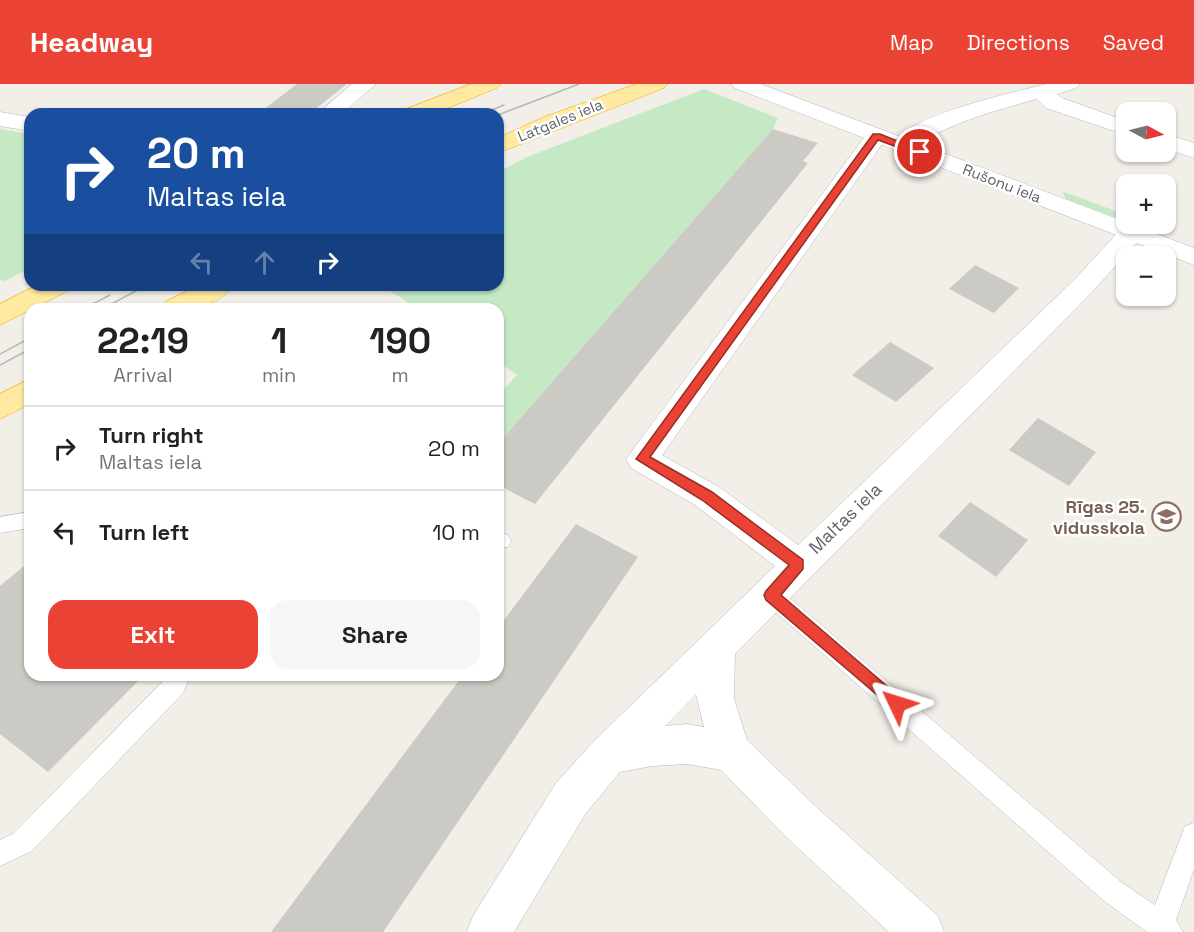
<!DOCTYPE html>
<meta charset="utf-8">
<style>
body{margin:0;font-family:"Space Grotesk",sans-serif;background:#f6f6f6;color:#222;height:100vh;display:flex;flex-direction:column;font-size:22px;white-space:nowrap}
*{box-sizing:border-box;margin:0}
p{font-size:20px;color:#767676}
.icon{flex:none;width:33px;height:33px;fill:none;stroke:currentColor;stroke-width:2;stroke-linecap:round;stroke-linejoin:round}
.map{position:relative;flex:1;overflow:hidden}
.sheet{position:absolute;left:24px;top:219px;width:480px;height:378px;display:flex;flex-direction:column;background:#fff;border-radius:18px;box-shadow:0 2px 4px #0004}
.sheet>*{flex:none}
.banner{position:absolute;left:24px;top:24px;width:480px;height:183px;border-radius:18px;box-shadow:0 2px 4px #0004;background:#1a4fa0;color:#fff;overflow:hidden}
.needle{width:39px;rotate:97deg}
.buttons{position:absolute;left:1116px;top:18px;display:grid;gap:12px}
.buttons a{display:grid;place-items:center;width:60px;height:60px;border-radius:12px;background:#fff;box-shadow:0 2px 4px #0004;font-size:30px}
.pin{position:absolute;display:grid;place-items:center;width:51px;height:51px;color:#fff;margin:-26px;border:3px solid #fff;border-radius:50%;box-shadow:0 2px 6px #0007}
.me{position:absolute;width:66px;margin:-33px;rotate:311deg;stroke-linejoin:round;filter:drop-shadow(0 0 4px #0008)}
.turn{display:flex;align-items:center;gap:21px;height:126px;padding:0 24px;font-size:27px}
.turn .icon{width:78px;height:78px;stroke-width:2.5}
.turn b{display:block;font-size:42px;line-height:51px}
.lanes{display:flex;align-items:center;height:57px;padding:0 24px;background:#0003;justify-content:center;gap:30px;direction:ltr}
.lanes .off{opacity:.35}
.eta{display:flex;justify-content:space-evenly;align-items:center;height:102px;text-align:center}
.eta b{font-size:36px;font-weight:700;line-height:42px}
.action{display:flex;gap:12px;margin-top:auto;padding:12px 24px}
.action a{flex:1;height:69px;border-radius:18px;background:#ea4335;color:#fff;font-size:24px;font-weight:700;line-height:69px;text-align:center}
.action a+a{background:#f6f6f6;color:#222}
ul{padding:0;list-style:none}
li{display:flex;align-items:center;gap:18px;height:84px;padding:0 24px;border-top:2px solid #e0e0e0}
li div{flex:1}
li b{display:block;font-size:22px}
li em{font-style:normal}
header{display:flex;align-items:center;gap:36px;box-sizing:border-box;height:84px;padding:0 30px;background:#ea4335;color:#fff}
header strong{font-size:28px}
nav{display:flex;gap:33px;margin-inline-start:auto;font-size:21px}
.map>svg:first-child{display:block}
.green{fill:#c5e8c5}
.building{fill:#cccac5}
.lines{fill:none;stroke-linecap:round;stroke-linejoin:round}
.service-casing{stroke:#b5b8bc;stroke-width:1}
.minor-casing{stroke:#b5b8bc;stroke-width:1}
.tertiary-casing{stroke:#b5b8bc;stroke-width:1}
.trunk-casing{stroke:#f9ab00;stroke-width:1}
.service{fill:#fff;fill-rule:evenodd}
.minor{fill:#fff;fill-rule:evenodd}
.tertiary{fill:#fff;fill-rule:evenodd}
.trunk{fill:#feeaa1;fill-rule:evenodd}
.tram{stroke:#b6b7b8;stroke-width:1.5}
.route{fill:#ea4335;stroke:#982c22;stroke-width:1.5}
.labels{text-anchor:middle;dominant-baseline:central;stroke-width:5;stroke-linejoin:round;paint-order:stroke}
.far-street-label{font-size:15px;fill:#5f6368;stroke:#fff}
.education-label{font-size:18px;font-weight:bold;fill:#785e54;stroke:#fff;text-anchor:end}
.street-label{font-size:18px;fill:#5f6368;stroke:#fff}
</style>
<header>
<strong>Headway</strong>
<nav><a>Map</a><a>Directions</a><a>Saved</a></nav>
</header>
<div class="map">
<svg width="1194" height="848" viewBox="0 0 1194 848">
<rect width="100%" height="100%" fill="#f1efe8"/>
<g class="green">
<polygon points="704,5 778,34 773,45 498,360 498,312 517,291 498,278 498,225 418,225 381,201 498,201 498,88 527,73"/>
<polygon points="0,45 30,50 30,184 5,197 0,196"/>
<polygon points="1062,107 1126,131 1126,137 1066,115"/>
</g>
<g class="building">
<polygon points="297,0 347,0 309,30 258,30"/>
<polygon points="773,45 818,59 803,77 808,79 535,420 498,401 498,360"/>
<polygon points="975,181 1019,204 994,229 949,205"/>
<polygon points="890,258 934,284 896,318 852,291"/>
<polygon points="1038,334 1096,368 1069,402 1009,366"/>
<polygon points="970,418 1028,456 996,493 938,452"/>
<polygon points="576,440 638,473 383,848 271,848 463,591 498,591 498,544"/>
<polygon points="30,477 30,591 144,591 48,688 0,650 0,502"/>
</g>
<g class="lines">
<defs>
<g id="service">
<polygon points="30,428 30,444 0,449 0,433"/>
<polygon points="498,448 508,451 511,457 508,463 498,464"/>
<polygon points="771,502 778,504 1121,798 1155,821 1185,742 1194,739 1194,785 1176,836 1183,848 1147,848 1103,816 764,518 761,511 764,504"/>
<polygon points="169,591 191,591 183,609 32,767 0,782 0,756 14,749"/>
</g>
<g id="minor">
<polygon points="352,0 376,0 341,30 317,30"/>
<path d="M1046 0H1080L1076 4 1057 10 1062 14 1126 37V51L1046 24 1037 15C1000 25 965 35 931 52 917 59 909 70 893 66L890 61C911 30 1009 10 1046 0Z"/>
<polygon points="0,28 30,33 30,47 0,42"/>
<path d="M877 45 885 47 888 52 662 371 719 403 798 461 1076 194 1123 143 1132 141 1141 143 1145 149 1094 206 735 570 734 615 747 656 814 721 938 832 944 848H889L784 751 721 686 687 680 652 682 620 688 586 729 514 848H467L473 832 556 699 595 656 775 482 695 421 631 384 626 375 869 47ZM696 610 704 643 687 640 665 642Z"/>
<polygon points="1166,50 1194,59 1194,74 1166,65"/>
</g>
<polygon id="tertiary" points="731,0 761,0 1194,164 1194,181 735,4"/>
<g id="trunk">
<polygon points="471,0 501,0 497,4 433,30 403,30 406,25"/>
<polygon points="637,0 668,0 664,4 498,69 498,54 544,33"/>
<polygon points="37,201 72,201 68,207 0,241 0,220"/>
<path d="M199 201H233C218 225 186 225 161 225L165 218Z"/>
<polygon points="30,295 30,320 0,335 0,310"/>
</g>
</defs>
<use href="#service" class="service-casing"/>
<use href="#minor" class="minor-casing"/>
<use href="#tertiary" class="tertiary-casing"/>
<use href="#trunk" class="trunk-casing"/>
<use href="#service" class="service"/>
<use href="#minor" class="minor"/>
<use href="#tertiary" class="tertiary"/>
<use href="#trunk" class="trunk"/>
<g class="tram">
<polyline points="482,30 504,21"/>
<polyline points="498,31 579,0"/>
<polyline points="83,225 110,211"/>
<polyline points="102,225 147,201"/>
<polyline points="0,270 30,254"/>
<polyline points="0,281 30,265"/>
</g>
</g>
<polygon class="route" points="873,50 880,50 925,68 916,70 878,56 650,373 712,408 803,476 803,485 781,511 902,615 905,620 902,626 897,628 766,516 764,511 766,507 789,481 702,416 636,375"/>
<defs>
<symbol id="school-ring" viewBox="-11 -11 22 22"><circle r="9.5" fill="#fff" stroke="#8d6e63" stroke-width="1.5"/><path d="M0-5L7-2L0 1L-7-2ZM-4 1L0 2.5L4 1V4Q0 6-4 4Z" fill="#8d6e63"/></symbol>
</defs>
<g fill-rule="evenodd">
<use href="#school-ring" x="1150" y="416" width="33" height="33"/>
</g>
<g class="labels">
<g class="far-street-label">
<text transform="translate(560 36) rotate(-22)">Latgales iela</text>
<text transform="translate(1002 99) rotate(21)">Rušonu iela</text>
</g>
<g class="education-label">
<text x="1145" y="422">Rīgas 25.<tspan x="1145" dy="21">vidusskola</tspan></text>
</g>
<g class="street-label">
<text transform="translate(845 434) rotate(-44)">Maltas iela</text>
</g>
</g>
</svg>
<div class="buttons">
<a><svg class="needle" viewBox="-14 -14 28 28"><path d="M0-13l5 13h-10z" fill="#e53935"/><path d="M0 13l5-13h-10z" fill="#767676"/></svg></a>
<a>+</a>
<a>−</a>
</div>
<div class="pin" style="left:920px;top:68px;background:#d93025"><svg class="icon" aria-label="arrive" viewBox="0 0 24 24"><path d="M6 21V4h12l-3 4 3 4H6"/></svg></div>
<svg class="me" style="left:897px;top:620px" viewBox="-20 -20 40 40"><path d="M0-17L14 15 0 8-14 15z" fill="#ea4335" stroke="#fff" stroke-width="4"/></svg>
<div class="banner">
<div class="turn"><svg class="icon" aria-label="right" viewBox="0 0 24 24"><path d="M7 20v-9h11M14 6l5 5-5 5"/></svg><div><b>20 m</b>Maltas iela</div></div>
<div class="lanes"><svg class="icon off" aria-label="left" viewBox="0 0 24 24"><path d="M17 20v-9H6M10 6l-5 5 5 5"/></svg><svg class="icon off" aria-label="ahead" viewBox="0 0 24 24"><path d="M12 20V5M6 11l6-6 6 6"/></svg><svg class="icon" aria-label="right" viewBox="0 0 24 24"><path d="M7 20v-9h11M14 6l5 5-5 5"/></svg></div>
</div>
<section class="sheet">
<div class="eta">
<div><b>22:19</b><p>Arrival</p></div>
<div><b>1</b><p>min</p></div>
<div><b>190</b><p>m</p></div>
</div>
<ul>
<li><svg class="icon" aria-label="right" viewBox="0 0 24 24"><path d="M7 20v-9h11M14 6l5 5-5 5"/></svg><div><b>Turn right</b><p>Maltas iela</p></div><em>20 m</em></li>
<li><svg class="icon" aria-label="left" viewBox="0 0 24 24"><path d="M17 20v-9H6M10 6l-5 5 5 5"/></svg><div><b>Turn left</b></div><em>10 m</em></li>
</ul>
<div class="action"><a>Exit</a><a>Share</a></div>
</section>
</div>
